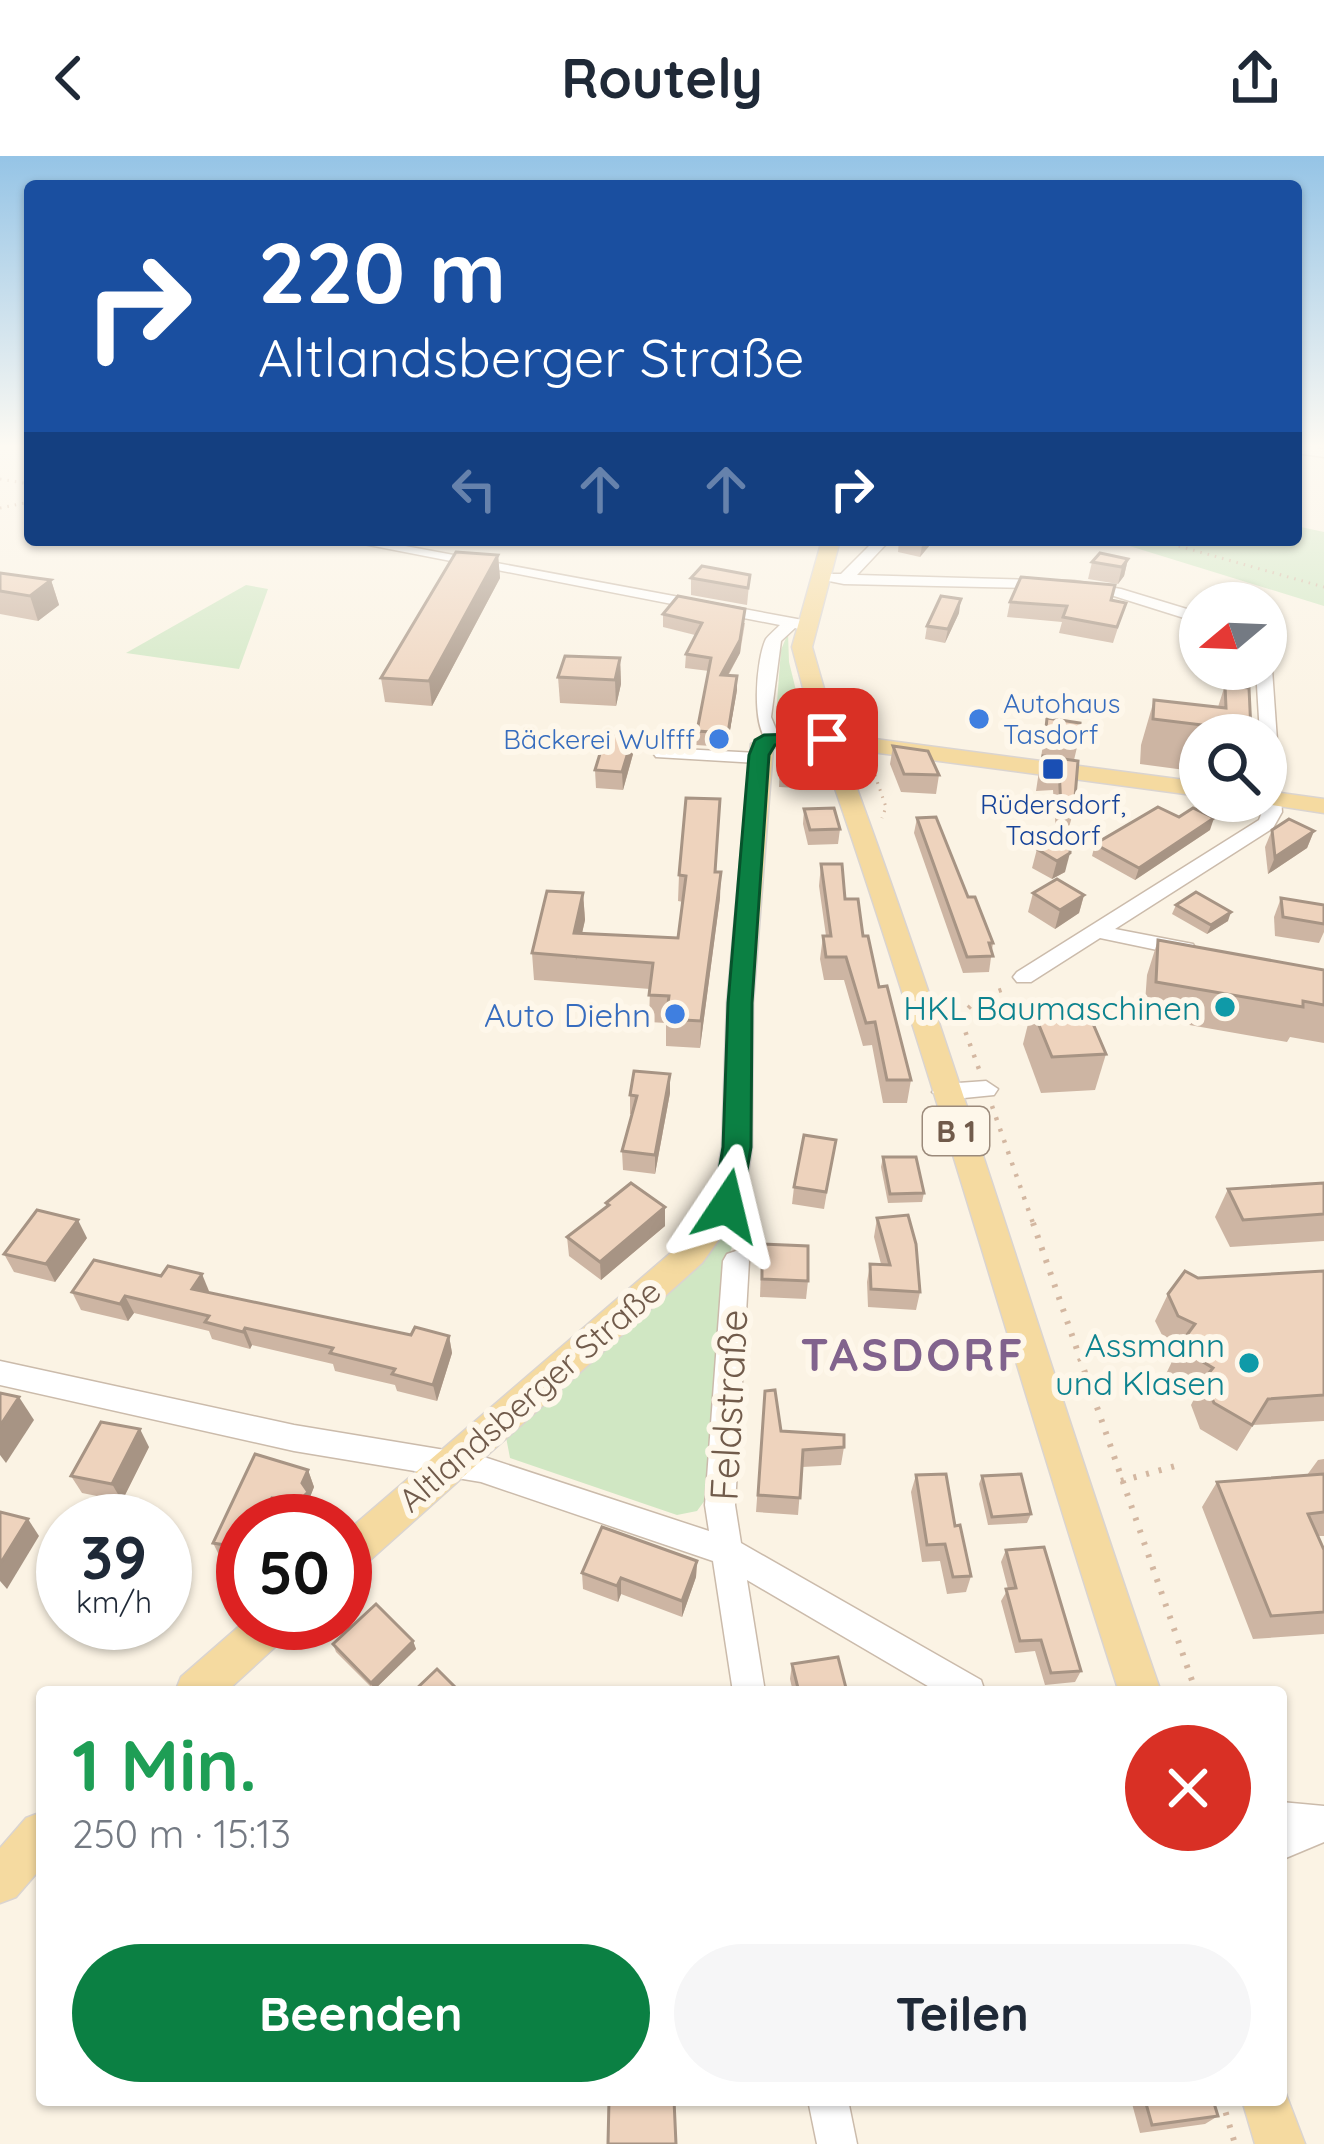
<!DOCTYPE html>
<html lang="de">
<meta charset="utf-8">
<style>
body{margin:0;font-family:Quicksand,sans-serif;background:#f6f6f7;color:#1f2937;height:100vh;display:flex;flex-direction:column;font-size:45px;white-space:nowrap}
*{box-sizing:border-box;margin:0}
p{font-size:39px;color:#747a83}
.icon{flex:none;width:66px;height:66px;fill:none;stroke:currentColor;stroke-width:2;stroke-linecap:round;stroke-linejoin:round}
.map{position:relative;flex:1;overflow:hidden}
.drawer{position:absolute;left:36px;top:1530px;width:1251px;height:420px;display:flex;flex-direction:column;background:#fff;border-radius:12px;box-shadow:0 3px 9px #0004}
.drawer>*{flex:none}
.banner{position:absolute;left:24px;top:24px;width:1278px;height:366px;border-radius:12px;box-shadow:0 3px 9px #0004;background:#1a4fa0;color:#fff;overflow:hidden}
.needle{width:78px;rotate:251deg}
.tools{position:absolute;left:1179px;top:426px;display:grid;gap:24px}
.tools a{display:grid;place-items:center;width:108px;height:108px;border-radius:50%;background:#fff;box-shadow:0 3px 9px #0004;font-size:60px}
.speed{position:absolute;left:36px;top:1338px;display:flex;gap:24px;font-size:60px;font-weight:700;text-align:center}
.speed>*{display:grid;place-content:center;width:156px;height:156px;border-radius:50%;background:#fff;box-shadow:0 3px 9px #0004;line-height:1}
.speed small{font-size:30px;font-weight:400}
.speed .limit{border:18px solid #d22;background:#fff;color:#111}
.pin{position:absolute;display:grid;place-items:center;width:102px;height:102px;color:#fff;margin:-51px;border-radius:24px;box-shadow:0 6px 18px #0006}
.me{position:absolute;width:132px;margin:-66px;rotate:10deg;stroke-linejoin:round;filter:drop-shadow(0 0 9px #0008)}
.turn{display:flex;align-items:center;gap:42px;height:252px;padding:0 36px;font-size:54px}
.turn .icon{width:156px;height:156px;stroke-width:2.5}
.turn b{display:block;font-size:84px;line-height:102px}
.lanes{display:flex;align-items:center;height:114px;padding:0 36px;background:#0003;justify-content:center;gap:60px;direction:ltr}
.lanes .off{opacity:.35}
.round{display:grid;place-items:center;flex:none;width:126px;height:126px;border-radius:63px;background:#f6f6f7}
.summary{display:flex;align-items:center;justify-content:space-between;height:204px;padding:0 36px}
h1{font-size:72px;font-weight:700;line-height:90px;color:#1e9e55}
.action{display:flex;gap:24px;margin-top:auto;padding:24px 36px}
.action a{flex:1;height:138px;border-radius:72px;background:#0b8043;color:#fff;font-size:48px;font-weight:700;line-height:138px;text-align:center}
.action a+a{background:#f6f6f7;color:#1f2937}
header{display:flex;justify-content:space-between;align-items:center;height:156px;padding:0 36px;background:#fff;font-size:54px;font-weight:700}
.map>svg:first-child{display:block}
.green{fill:#d0e7c3}
.lines{fill:none;stroke-linecap:round;stroke-linejoin:round}
.minor-casing{stroke:#cbbbab;stroke-width:3}
.major-casing{stroke:#dad4d0;stroke-width:3}
.path-far2{stroke:#d3b7a1;stroke-width:3;stroke-dasharray:1.5 6;stroke-linecap:butt}
.path-far1{stroke:#d3b7a1;stroke-width:4.5;stroke-dasharray:3 9;stroke-linecap:butt}
.path{stroke:#d3b7a1;stroke-width:6;stroke-dasharray:3 10;stroke-linecap:butt}
.minor{fill:#fff;fill-rule:evenodd}
.major{fill:#f5daa0;fill-rule:evenodd}
.wall{fill:#cdb5a3}
.shaded-wall{fill:#a79484}
.building{fill:#eed3bd;stroke:#a79484;stroke-width:3}
.route{fill:#0b8043;stroke:#07532c;stroke-width:3}
.shop-dot{fill:#3f7fe0;stroke:#fef7ea;stroke-width:4.5}
.transit-dot{fill:#1a4fb4;stroke:#fef7ea;stroke-width:4.5}
.culture-dot{fill:#0f9aa8;stroke:#fef7ea;stroke-width:4.5}
.labels{text-anchor:middle;dominant-baseline:central;stroke-width:12;stroke-linejoin:round;paint-order:stroke}
.far-shop-label{font-size:27px;fill:#366cbe;stroke:#fef7ea;text-anchor:start}
.far-transit-label{font-size:27px;fill:#164399;stroke:#fef7ea}
.shield{fill:#fef7ea;stroke:#9b8a7b;stroke-width:3}
.shield-label{font-size:30px;font-weight:bold;fill:#715b4b}
.culture-label{font-size:33px;fill:#0d838f;stroke:#fef7ea;text-anchor:end}
.shop-label{font-size:33px;fill:#366cbe;stroke:#fef7ea;text-anchor:end}
.street-label{font-size:33px;fill:#715b4b;stroke:#fef7ea}
.near-street-label{font-size:39px;fill:#715b4b;stroke:#fef7ea}
.district-label{font-size:45px;font-weight:bold;letter-spacing:3px;fill:#81638d;stroke:#fef7ea}
</style>
<header><svg class="icon" aria-label="back" viewBox="0 0 24 24"><path d="M15 5l-7 7 7 7"/></svg>Routely<svg class="icon" aria-label="share" viewBox="0 0 24 24"><path d="M12 15V3M7 8l5-5 5 5M5 13v7h14v-7"/></svg></header>
<div class="map">
<svg width="1324" height="1988" viewBox="0 0 1324 1988">
<rect width="100%" height="100%" fill="#fbf3e4"/>
<g class="green">
<polygon points="1296,370 1324,376 1324,450 1110,384 1296,384"/>
<polygon points="246,429 268,433 239,513 126,497"/>
<polygon points="788,477 789,506 803,563 797,572 778,569 776,559 781,494"/>
<polygon points="751,1059 748,1077 733,1088 724,1114 708,1340 697,1355 677,1359 510,1302 506,1281 707,1099 733,1065"/>
</g>
<g class="lines">
<defs>
<g id="minor">
<polygon points="1296,290 1324,293 1324,301 1296,297"/>
<path d="M343 384H373L808 465 816 470 808 475 795 472 781 485 771 561 780 583 771 588C750 576 756 503 766 483 767 481 778 471 780 469Z"/>
<polygon points="875,384 890,384 857,419 1074,425 1121,433 1200,457 1200,467 1114,440 1074,433 844,428 814,422 821,418 841,418"/>
<polygon points="1266,509 1272,513 1282,656 1273,672 1115,773 1193,788 1196,793 1193,798 1186,800 1100,782 1031,826 1017,826 1013,821 1017,816 1259,664 1266,645 1266,579 1260,579 1256,513 1266,513"/>
<polygon points="662,592 758,597 767,602 758,607 656,601 653,597"/>
<polygon points="986,925 998,933 994,939 944,944 932,936 944,928"/>
<polygon points="736,1095 745,1098 749,1105 735,1349 741,1387 981,1524 985,1536 938,1536 747,1424 765,1536 733,1536 713,1405 481,1326 294,1295 0,1229 0,1205 294,1269 481,1300 709,1375 705,1349 723,1105 727,1098"/>
<polygon points="1281,1646 1324,1650 1324,1686 1281,1704"/>
<polygon points="808,1944 848,1944 857,1988 817,1988"/>
</g>
<g id="major">
<path d="M822 384H840L812 491 837 578 1200 626V640L842 592C958 903 1051 1222 1161 1536H1119C1017 1221 929 901 820 589L773 592 753 847 752 991 743 1050 702 1107 359 1414 345 1419V1377L680 1089 712 1047 722 991 727 847 751 588 784 575 815 576 792 491Z"/>
<polygon points="1266,635 1324,643 1324,657 1258,647 1266,645"/>
<polygon points="243,1467 292,1467 286,1481 226,1536 175,1536 181,1521"/>
<polygon points="42,1656 42,1711 16,1741 0,1747 0,1692 26,1662"/>
<polygon points="1281,1925 1305,1988 1255,1988 1242,1944 1281,1944"/>
</g>
</defs>
<use href="#minor" class="minor-casing"/>
<use href="#major" class="major-casing"/>
<g class="path-far2">
<polyline points="0,323 30,328"/>
<polyline points="0,352 30,346"/>
<polyline points="1157,384 1324,431"/>
<polyline points="870,605 886,651 882,662"/>
<polyline points="1213,645 1247,649"/>
</g>
<g class="path-far1">
<polyline points="946,847 960,861 980,916"/>
<polyline points="960,861 978,842 1004,833"/>
<polyline points="992,950 1034,1070"/>
<polyline points="753,1070 754,1057"/>
</g>
<g class="path">
<polyline points="1033,1067 1196,1536"/>
<polyline points="752,1082 753,1067"/>
<polyline points="1121,1325 1179,1309"/>
<polyline points="1222,1944 1235,1988"/>
</g>
<use href="#minor" class="minor"/>
<use href="#major" class="major"/>
</g>
<g class="wall">
<polygon points="899,384 934,384 920,401 898,396"/>
<polygon points="498,399 500,422 432,550 385,546 381,522"/>
<polygon points="1128,403 1124,420 1118,428 1088,423 1092,406"/>
<polygon points="0,417 51,424 59,449 38,465 0,458"/>
<polygon points="750,419 747,449 691,439 691,422"/>
<polygon points="1111,444 1126,447 1113,487 1059,477 1062,466 1007,461 1010,446"/>
<polygon points="959,457 945,487 925,483 927,470"/>
<polygon points="663,458 745,467 740,497 728,520 737,534 727,591 696,589 697,575 709,515 685,512 686,498 695,479 663,471"/>
<polygon points="620,502 621,528 616,550 560,547 558,521"/>
<polygon points="1225,529 1251,575 1250,579 1200,579 1200,616 1140,608 1141,589 1154,544 1218,551"/>
<polygon points="1047,562 1078,587 1074,604 1074,653 1068,675 1065,716 1052,723 1032,712 1037,693 1066,676 1056,676 1053,634 1036,635"/>
<polygon points="633,580 633,598 623,634 596,632 595,614"/>
<polygon points="781,585 800,614 798,632 779,631"/>
<polygon points="893,590 939,619 936,638 901,636 890,608"/>
<polygon points="720,643 716,716 720,742 700,892 666,890 666,867 649,866 650,833 534,824 532,797 583,737 585,764 582,777 678,782 683,746 678,745 679,719"/>
<polygon points="804,653 840,673 838,688 808,689 803,668"/>
<polygon points="917,662 968,741 993,787 989,816 963,817 914,677"/>
<polygon points="1210,674 1135,724 1092,700 1095,688"/>
<polygon points="1272,674 1314,675 1307,692 1268,718 1265,691"/>
<polygon points="821,708 845,743 863,780 911,924 907,947 883,947 872,889 863,890 844,824 824,824 820,803 823,780 826,780 819,730"/>
<polygon points="1033,737 1084,739 1079,757 1055,773 1028,756"/>
<polygon points="1281,742 1324,749 1324,776 1319,787 1275,780 1274,761"/>
<polygon points="1176,749 1228,765 1207,778 1172,758"/>
<polygon points="1158,784 1324,814 1324,887 1290,881 1287,886 1144,861 1147,819"/>
<polygon points="1032,852 1106,898 1095,934 1041,937 1023,888"/>
<polygon points="670,937 655,1018 623,1014 622,995 632,958 630,958 630,939"/>
<polygon points="836,984 824,1053 792,1048 794,1031"/>
<polygon points="883,1001 924,1037 922,1046 888,1047 881,1011"/>
<polygon points="1324,1027 1324,1085 1230,1091 1215,1061 1228,1033"/>
<polygon points="606,1047 665,1051 665,1070 601,1124 569,1100 567,1081 606,1051"/>
<polygon points="877,1062 920,1136 916,1154 868,1151 867,1126 870,1108 881,1108 874,1081"/>
<polygon points="87,1082 55,1126 14,1116 4,1098"/>
<polygon points="762,1088 808,1125 806,1143 760,1141"/>
<polygon points="1324,1115 1324,1265 1253,1269 1237,1295 1200,1273 1191,1249 1197,1237 1166,1218 1178,1193 1166,1187 1155,1165 1168,1138 1198,1122"/>
<polygon points="209,1135 208,1137 411,1179 449,1180 452,1197 437,1245 397,1235 395,1229 335,1215 333,1208 252,1189 250,1193 212,1183 209,1175 134,1157 128,1165 81,1154 72,1136"/>
<polygon points="765,1235 781,1275 844,1291 841,1309 802,1311 798,1359 756,1356"/>
<polygon points="149,1291 122,1345 82,1337 71,1320"/>
<polygon points="1324,1303 1324,1380 1318,1380 1324,1394 1324,1478 1253,1483 1202,1351 1217,1326 1307,1319 1318,1304"/>
<polygon points="308,1314 314,1331 310,1341 314,1353 303,1364 279,1359 243,1365 243,1407 221,1403 213,1387"/>
<polygon points="916,1319 955,1370 971,1420 966,1436 947,1438 940,1405 922,1406 911,1336"/>
<polygon points="982,1320 1031,1358 1027,1367 988,1369 979,1328"/>
<polygon points="1006,1394 1081,1515 1075,1526 1045,1529 1035,1495 1015,1497 1001,1445 1008,1433 1001,1406"/>
<polygon points="697,1405 696,1421 682,1461 621,1438 618,1446 583,1433 582,1417"/>
<polygon points="413,1485 416,1493 374,1534 336,1496 333,1488"/>
<polygon points="792,1508 847,1536 793,1536 790,1523"/>
<polygon points="1131,1944 1213,1944 1218,1960 1205,1968 1140,1977"/>
</g>
<g class="shaded-wall">
<polygon points="923,384 934,384 920,401"/>
<polygon points="498,399 500,422 432,550 429,525"/>
<polygon points="1128,403 1124,420 1118,428 1122,411"/>
<polygon points="51,424 59,449 38,465 30,440"/>
<polygon points="961,443 959,457 945,487 948,473"/>
<polygon points="745,453 740,497 720,533 721,519"/>
<polygon points="620,502 621,528 616,550 615,524"/>
<polygon points="737,520 737,534 727,591 728,577"/>
<polygon points="633,580 633,598 623,634 622,616"/>
<polygon points="1214,662 1210,674 1135,724 1139,712"/>
<polygon points="1314,675 1307,692 1268,718 1275,701"/>
<polygon points="1070,697 1065,716 1052,723 1057,705"/>
<polygon points="721,716 720,742 700,892 701,865"/>
<polygon points="583,737 585,764 576,804 574,777"/>
<polygon points="1084,739 1079,757 1055,773 1060,754"/>
<polygon points="1231,756 1228,765 1207,778 1211,769"/>
<polygon points="670,918 670,937 655,1018 655,999"/>
<polygon points="665,1051 665,1070 601,1124 600,1106"/>
<polygon points="78,1064 87,1082 55,1126 46,1108"/>
<polygon points="202,1118 209,1135 199,1151 192,1133"/>
<polygon points="125,1140 134,1157 128,1165 120,1148"/>
<polygon points="245,1172 252,1189 250,1193 243,1176"/>
<polygon points="449,1180 452,1197 437,1245 433,1229"/>
<polygon points="19,1241 34,1264 6,1307 0,1299 0,1270"/>
<polygon points="140,1273 149,1291 122,1345 112,1328"/>
<polygon points="308,1314 314,1331 310,1341 314,1353 303,1364 297,1347 302,1327"/>
<polygon points="272,1342 279,1359 276,1365 262,1365"/>
<polygon points="28,1363 39,1380 7,1433 0,1425 0,1408"/>
<polygon points="697,1405 696,1421 682,1461 682,1445"/>
<polygon points="621,1422 621,1438 618,1446 617,1430"/>
<polygon points="413,1485 416,1493 374,1534 371,1527"/>
</g>
<g class="building">
<polygon points="456,396 498,399 429,525 381,522"/>
<polygon points="1100,397 1128,403 1122,411 1092,406"/>
<polygon points="702,410 750,419 748,432 691,422"/>
<polygon points="0,417 51,424 30,440 0,435"/>
<polygon points="1021,421 1115,429 1111,444 1126,447 1117,471 1063,461 1067,450 1010,446"/>
<polygon points="678,440 745,453 740,484 721,519 737,520 728,577 697,575 711,502 686,498 702,467 663,458"/>
<polygon points="941,440 961,443 948,473 927,470"/>
<polygon points="565,500 620,502 615,524 558,521"/>
<polygon points="1225,529 1249,532 1251,575 1153,563 1154,544 1226,552"/>
<polygon points="1047,562 1080,567 1078,587 1045,582"/>
<polygon points="606,578 633,580 622,616 595,614"/>
<polygon points="781,585 800,585 800,614 781,613"/>
<polygon points="893,590 928,595 939,619 904,618"/>
<polygon points="1043,600 1078,605 1074,653 1061,653 1059,611 1041,612"/>
<polygon points="686,642 720,643 715,716 721,716 701,865 666,863 669,840 649,839 653,807 532,797 547,735 583,737 574,777 678,782 686,720 679,719"/>
<polygon points="1158,651 1179,661 1193,652 1214,662 1139,712 1095,688"/>
<polygon points="834,652 840,673 810,674 804,653"/>
<polygon points="936,661 968,741 975,741 993,787 989,787 993,800 967,801 917,662"/>
<polygon points="1289,663 1314,675 1275,701 1272,674"/>
<polygon points="1071,673 1070,697 1057,705 1037,693"/>
<polygon points="821,708 842,708 845,743 858,743 863,780 868,780 879,831 887,830 911,924 887,924 875,866 866,867 846,801 826,801 823,780 831,780"/>
<polygon points="1057,723 1084,739 1060,754 1033,737"/>
<polygon points="1196,736 1231,756 1211,769 1176,749"/>
<polygon points="1281,742 1324,749 1324,768 1283,761"/>
<polygon points="1158,784 1324,814 1324,849 1303,845 1303,851 1156,826"/>
<polygon points="1085,849 1106,898 1052,901 1032,852"/>
<polygon points="634,915 670,918 655,999 622,995 637,940 630,939"/>
<polygon points="804,979 836,984 826,1036 794,1031"/>
<polygon points="883,1001 916,1001 924,1037 890,1038"/>
<polygon points="631,1027 665,1051 600,1106 567,1081 609,1049 606,1047"/>
<polygon points="1324,1027 1324,1058 1243,1064 1228,1033"/>
<polygon points="37,1054 78,1064 46,1108 4,1098"/>
<polygon points="908,1059 916,1088 920,1136 871,1133 870,1108 890,1109 877,1062"/>
<polygon points="762,1088 808,1090 808,1125 762,1123"/>
<polygon points="94,1104 161,1120 168,1110 202,1118 192,1133 411,1179 415,1171 449,1180 433,1229 392,1218 395,1213 330,1197 333,1192 245,1172 243,1176 205,1166 209,1160 125,1140 120,1148 72,1136"/>
<polygon points="1185,1115 1198,1122 1324,1115 1324,1239 1268,1243 1252,1269 1214,1247 1204,1223 1213,1212 1178,1191 1195,1168 1178,1160 1168,1138"/>
<polygon points="775,1234 781,1275 844,1279 844,1291 803,1294 800,1342 758,1339 765,1235"/>
<polygon points="0,1237 19,1241 0,1270"/>
<polygon points="101,1266 140,1273 112,1328 71,1320"/>
<polygon points="255,1298 308,1314 302,1327 308,1336 297,1347 272,1342 262,1365 243,1365 243,1392 213,1387"/>
<polygon points="946,1318 955,1370 960,1369 971,1420 953,1421 945,1388 927,1389 916,1319"/>
<polygon points="1021,1318 1031,1358 992,1361 982,1320"/>
<polygon points="1324,1318 1324,1356 1308,1358 1324,1394 1324,1456 1271,1460 1217,1326"/>
<polygon points="0,1356 28,1363 0,1408"/>
<polygon points="602,1371 697,1405 682,1445 621,1422 617,1430 582,1417"/>
<polygon points="1044,1391 1081,1515 1051,1517 1041,1484 1020,1485 1006,1433 1016,1432 1006,1394"/>
<polygon points="376,1448 413,1485 371,1527 333,1488"/>
<polygon points="838,1501 847,1536 799,1536 792,1508"/>
<polygon points="437,1513 460,1536 413,1536"/>
<polygon points="609,1944 674,1944 676,1988 608,1988"/>
<polygon points="1145,1944 1213,1944 1218,1960 1152,1969"/>
</g>
<linearGradient id="sky" x2="0" y2="1"><stop stop-color="#95c4e6"/><stop offset="0.51" stop-color="#fdfaf3"/><stop offset="1" stop-color="#fdfaf3" stop-opacity="0"/></linearGradient>
<rect width="1324" height="569" fill="url(#sky)"/>
<polygon class="route" points="827,577 834,578 834,587 775,589 769,599 752,847 751,991 741,1050 727,1060 713,1050 723,991 728,847 749,599 755,584 764,579"/>
<g class="shop-dot">
<circle cx="979" cy="563" r="12"/>
<circle cx="719" cy="583" r="12"/>
<circle cx="675" cy="858" r="12"/>
</g>
<rect class="transit-dot" x="1041" y="601" width="24" height="24" rx="6"/>
<g class="culture-dot">
<circle cx="1225" cy="851" r="12"/>
<circle cx="1249" cy="1207" r="12"/>
</g>
<g class="labels">
<g class="far-shop-label">
<text x="1003" y="547">Autohaus<tspan x="1003" dy="31">Tasdorf</tspan></text>
<text x="695" y="583" text-anchor="end">Bäckerei Wulfff</text>
</g>
<g class="far-transit-label">
<text x="1053" y="648">Rüdersdorf,<tspan x="1053" dy="31">Tasdorf</tspan></text>
</g>
<rect class="shield" x="923" y="951" width="66" height="48" rx="9"/>
<g class="shield-label">
<text x="956" y="975">B 1</text>
</g>
<g class="culture-label">
<text x="1201" y="851">HKL Baumaschinen</text>
<text x="1225" y="1188">Assmann<tspan x="1225" dy="38">und Klasen</tspan></text>
</g>
<g class="shop-label">
<text x="651" y="858">Auto Diehn</text>
</g>
<g class="street-label">
<text transform="translate(529 1239) rotate(-41)">Altlandsberger Straße</text>
</g>
<g class="near-street-label">
<text transform="translate(728 1249) rotate(-87)">Feldstraße</text>
</g>
<g class="district-label">
<text x="913" y="1198">TASDORF</text>
</g>
</g>
</svg>
<div class="tools">
<a><svg class="needle" viewBox="-14 -14 28 28"><path d="M0-13l5 13h-10z" fill="#e53935"/><path d="M0 13l5-13h-10z" fill="#747a83"/></svg></a>
<a><svg class="icon" aria-label="search" viewBox="0 0 24 24"><circle cx="10" cy="10" r="6"/><path d="M15 15l6 6"/></svg></a>
</div>
<div class="speed"><div>39<small>km/h</small></div><div class="limit">50</div></div>
<div class="pin" style="left:827px;top:583px;background:#d93025"><svg class="icon" aria-label="arrive" viewBox="0 0 24 24"><path d="M6 21V4h12l-3 4 3 4H6"/></svg></div>
<svg class="me" style="left:727px;top:1050px" viewBox="-20 -20 40 40"><path d="M0-17L14 15 0 8-14 15z" fill="#0b8043" stroke="#fff" stroke-width="4"/></svg>
<div class="banner">
<div class="turn"><svg class="icon" aria-label="right" viewBox="0 0 24 24"><path d="M7 20v-9h11M14 6l5 5-5 5"/></svg><div><b>220 m</b>Altlandsberger Straße</div></div>
<div class="lanes"><svg class="icon off" aria-label="left" viewBox="0 0 24 24"><path d="M17 20v-9H6M10 6l-5 5 5 5"/></svg><svg class="icon off" aria-label="ahead" viewBox="0 0 24 24"><path d="M12 20V5M6 11l6-6 6 6"/></svg><svg class="icon off" aria-label="ahead" viewBox="0 0 24 24"><path d="M12 20V5M6 11l6-6 6 6"/></svg><svg class="icon" aria-label="right" viewBox="0 0 24 24"><path d="M7 20v-9h11M14 6l5 5-5 5"/></svg></div>
</div>
<section class="drawer">
<div class="summary"><div><h1>1 Min.</h1><p>250 m · 15:13</p></div><a class="round" style="background:#d93025;color:#fff"><svg class="icon" aria-label="close" viewBox="0 0 24 24"><path d="M6 6l12 12M18 6L6 18"/></svg></a></div>
<div class="action"><a>Beenden</a><a>Teilen</a></div>
</section>
</div>
